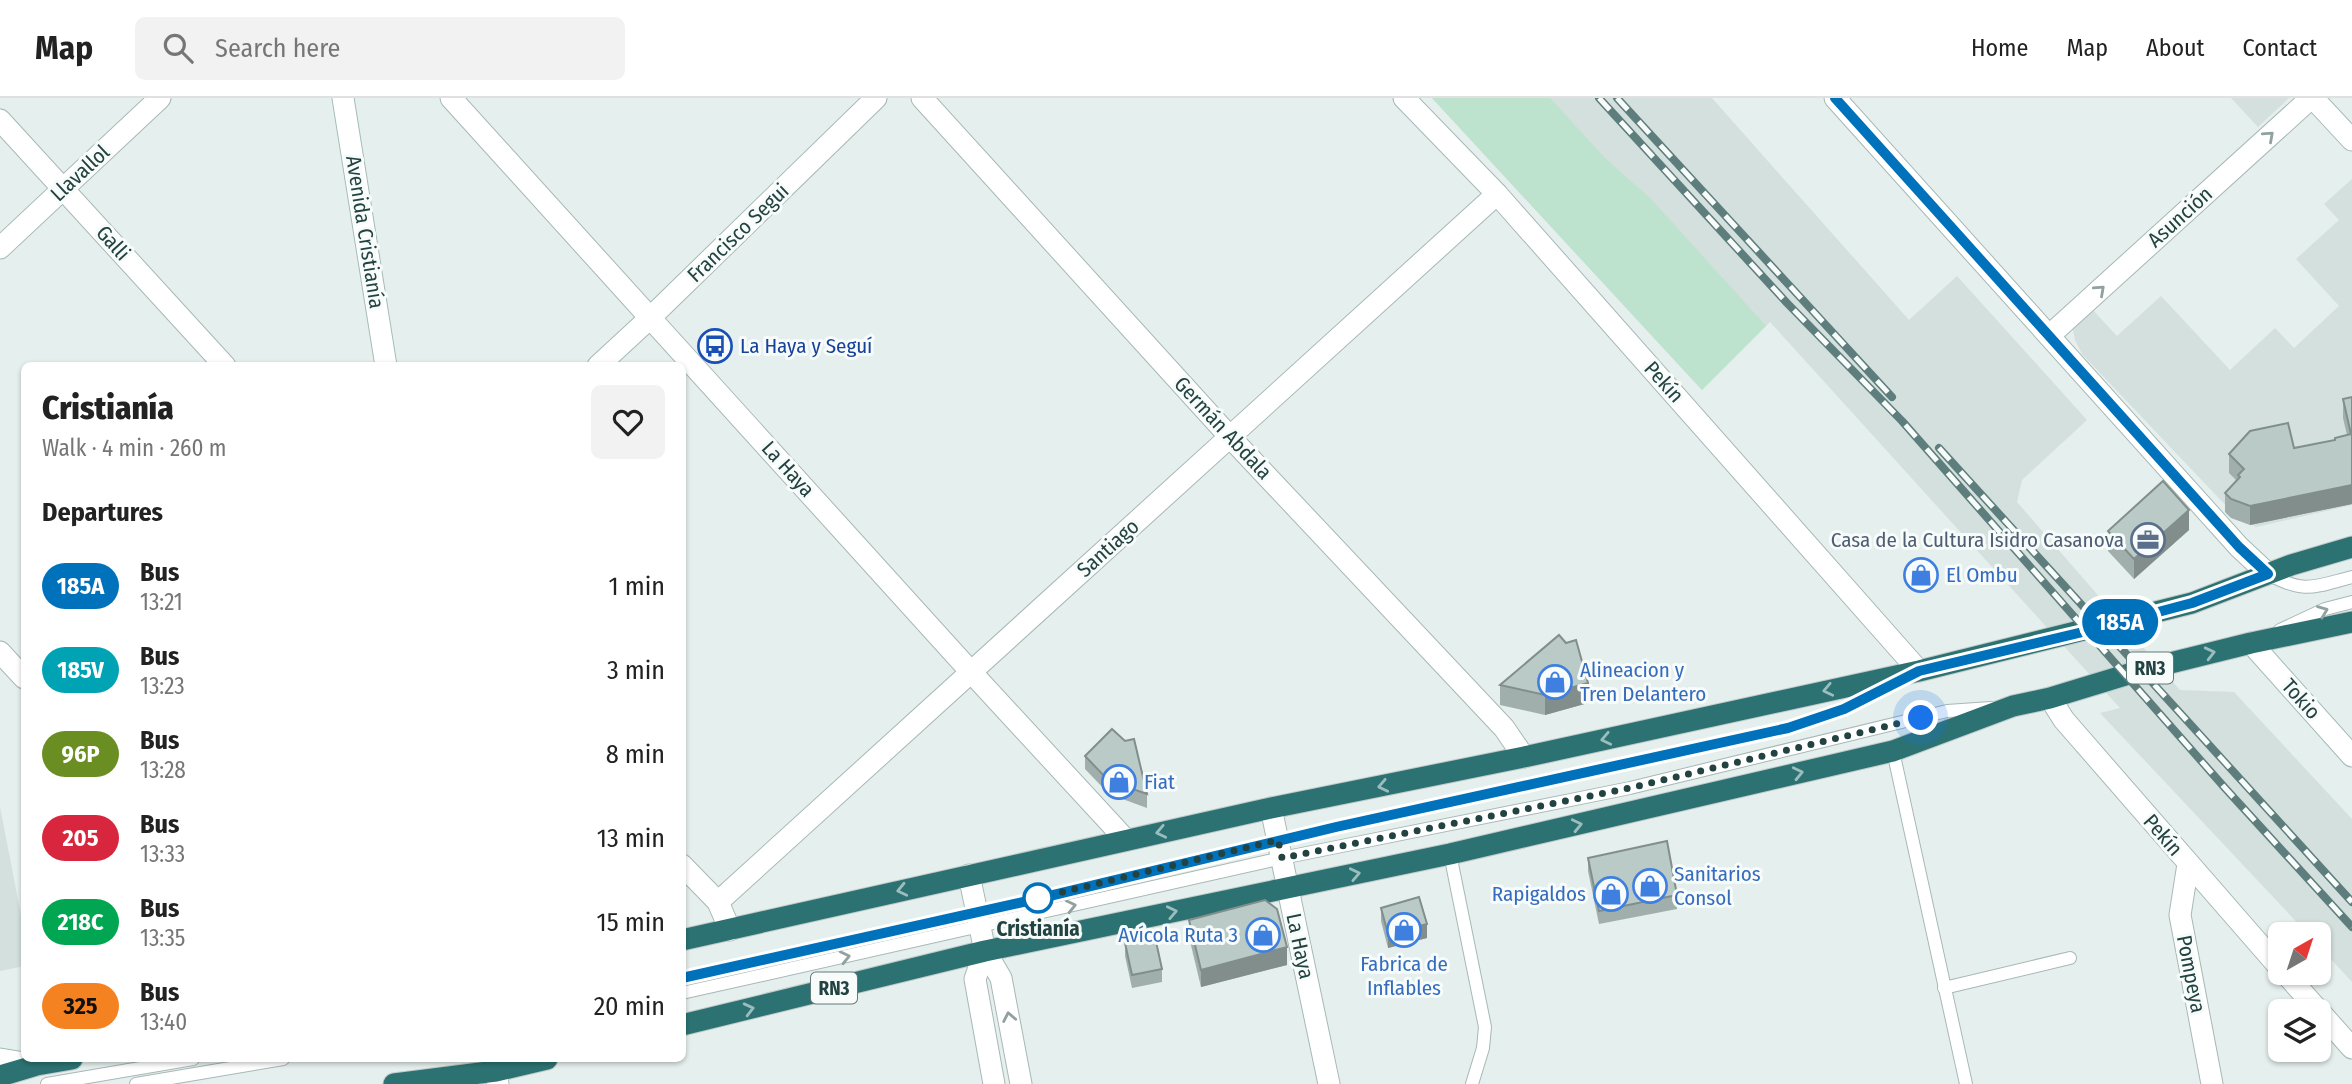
<!DOCTYPE html>
<meta charset="utf-8">
<style>
:root{--surface:#fff;--page:#f2f2f2;--text:#222;--muted:#767676;--line:#e0e0e0}
body{margin:0;font-family:"Fira Sans Condensed",sans-serif;background:var(--page);color:var(--text);height:100vh;display:flex;flex-direction:column;font-size:26px;white-space:nowrap}
*{box-sizing:border-box;margin:0}
p{font-size:23px;color:var(--muted)}
.icon{flex:none;width:38px;height:38px;fill:none;stroke:currentColor;stroke-width:2;stroke-linecap:round;stroke-linejoin:round}
.map{position:relative;flex:1;overflow:hidden}
.drawer{position:absolute;left:21px;top:264px;width:665px;height:700px;display:flex;flex-direction:column;background:var(--surface);border-radius:10px;box-shadow:0 2px 5px #0004}
.drawer>*{flex:none}
.badge{padding:0 14px;border-radius:23px;font-size:24px;line-height:46px}
.needle{width:46px;rotate:39deg}
.controls{position:absolute;left:2268px;top:824px;display:grid;gap:14px}
.controls a{display:grid;place-items:center;width:63px;height:63px;border-radius:10px;background:var(--surface);box-shadow:0 2px 5px #0004;font-size:35px}
.you{position:absolute;width:35px;height:35px;margin:-18px;border:5px solid #fff;border-radius:50%;background:#1a73e8;box-shadow:0 0 0 10px #1a73e833}
.map>.badge{position:absolute;translate:-50% -50%;box-shadow:0 0 0 4px #fff}
h2{padding:0 21px;font-size:26px;line-height:63px}
.round{display:grid;place-items:center;flex:none;width:74px;height:74px;border-radius:10px;background:var(--page)}
.overview{display:flex;align-items:center;justify-content:space-between;height:119px;padding:0 21px}
h1{font-size:33px;font-weight:800;line-height:52px}
ul{padding:0;list-style:none}
li{display:flex;align-items:center;gap:21px;height:84px;padding:0 21px}
li div{flex:1}
li b{display:block;font-size:26px}
li em{font-style:normal}
li .badge{min-width:77px;font-weight:700;text-align:center}
header{display:flex;align-items:center;gap:42px;box-sizing:border-box;height:98px;padding:0 35px;background:var(--surface);border-bottom:2px solid var(--line)}
header strong{font-size:33px}
nav{display:flex;gap:38px;margin-inline-start:auto;font-size:24px}
.search{width:490px;height:63px;background:var(--page);display:flex;align-items:center;gap:18px;box-sizing:border-box;padding:0 24px;border-radius:10px;color:var(--muted);font-size:26px}
.map>svg:first-child{display:block}
.built{fill:#d3e0dd}
.green{fill:#bde2ce}
.lines{fill:none;stroke-linecap:round;stroke-linejoin:round}
.lane-casing{stroke:#a7b8b6;stroke-width:14}
.street-casing{stroke:#a7b8b6;stroke-width:23}
.secondary-casing{stroke:#a3bcb9;stroke-width:23}
.highway-casing{stroke:#c1caca;stroke-width:23}
.lane{stroke:#fff;stroke-width:12}
.street{stroke:#fff;stroke-width:21}
.secondary{stroke:#fff;stroke-width:21}
.highway{stroke:#2c7272;stroke-width:21}
.rail-casing{stroke:#5d7e7c;stroke-width:8}
.rail{stroke:#f7fbfa;stroke-width:5;stroke-dasharray:16;stroke-linecap:butt}
.wall{fill:#a0afab}
.shaded-wall{fill:#828e8b}
.building{fill:#bacbc7;stroke:#828e8b;stroke-width:2}
.oneway{stroke:#90a1a0}
.oneway2{stroke:#9cbdbd}
.line-casing{stroke:#fff;stroke-width:16}
.line{stroke:#0072bc;stroke-width:10}
.walk{stroke:#224341;stroke-width:7;stroke-dasharray:0 12.6}
.stop-dot{fill:#fff;stroke:#0072bc;stroke-width:3.5}
.labels{text-anchor:middle;dominant-baseline:central;stroke-width:6;stroke-linejoin:round;paint-order:stroke}
.shield{fill:#f7fbfa;stroke:#627a78;stroke-width:2}
.shield-label{font-size:19px;font-weight:bold;fill:#224341}
.street-label{font-size:21px;fill:#224341;stroke:#f7fbfa}
.transit-label{font-size:21px;fill:#164399;stroke:#f7fbfa;text-anchor:start}
.service-label{font-size:21px;fill:#4e5e75;stroke:#f7fbfa;text-anchor:end}
.shop-label{font-size:21px;fill:#366cbe;stroke:#f7fbfa;text-anchor:start}
.stop-label{font-size:21px;font-weight:bold;fill:#224341;stroke:#f7fbfa}
</style>
<header>
<strong>Map</strong>
<div class="search"><svg class="icon" aria-label="search" viewBox="0 0 24 24"><circle cx="10" cy="10" r="6"/><path d="M15 15l6 6"/></svg>Search here</div>
<nav><a>Home</a><a>Map</a><a>About</a><a>Contact</a></nav>
</header>
<div class="map">
<svg width="2352" height="986" viewBox="0 0 2352 986">
<rect width="100%" height="100%" fill="#e5efed"/>
<g class="built">
<path d="M 1432,0 L 1712,0 L 1909,222 L 1957,178 L 2087,322 L 2022,382 L 2017,404 L 2180,592 L 2234,594 L 2352,721 L 2352,884 L 2319,848 L 2319,836 L 2308,836 L 2100,615 L 2120,610 L 1770,224 L 1702,292 Z"/>
<path d="M 2231,0 L 2289,0 L 2258,29 Z"/>
<path d="M 2352,81 L 2352,407 L 2256,429 L 2231,413 L 2082,256 L 2075,242 L 2073,231 L 2076,224 L 2091,210 L 2117,238 L 2161,198 L 2230,272 L 2275,230 L 2294,250 L 2339,208 L 2296,161 L 2339,122 L 2324,106 Z"/>
<path d="M 0,709 L 24,833 L 24,868 L 0,873 Z"/>
</g>
<path class="green" d="M 1432,0 L 1550,0 L 1605,60 L 1651,101 L 1766,228 L 1702,292 Z"/>
<g class="lines">
<g class="lane-casing">
<g id="lane">
<path d="M 2268,476 C 2305,496 2313,489 2352,479"/>
<path d="M 2280,532 L 2325,511 L 2352,504"/>
<path d="M 1893,653 L 1966,986"/>
<path d="M 1450,756 L 1485,929 L 1483,950 L 1472,986"/>
<path d="M 682,880 L 1041,800 L 1336,729 L 1788,630 L 1844,611 L 1894,585"/>
<path d="M 1944,890 L 2070,860"/>
<path d="M 682,895 L 1282,760 L 1630,690 L 1947,613 L 1991,610"/>
<path d="M 47,986 L 193,961"/>
<path d="M 136,986 L 283,961"/>
</g>
</g>
<g class="street-casing">
<g id="street">
<path d="M 451,0 L 971,574 L 1126,742"/>
<path d="M 922,0 L 1230,339 L 1504,630 L 1524,659"/>
<path d="M 1404,0 L 1497,96 L 1919,573"/>
<path d="M 1835,0 L 2239,449 L 2268,476"/>
<path d="M 2313,0 L 2352,42"/>
<path d="M 0,22 L 225,268"/>
<path d="M 0,150 L 160,0"/>
<path d="M 2050,237 L 2311,0"/>
<path d="M 598,268 L 651,219 L 876,0"/>
<path d="M 0,554 L 24,580"/>
<path d="M 2050,600 L 2064,622 L 2280,870"/>
<path d="M 1271,710 L 1329,986"/>
<path d="M 2188,766 L 2180,817 L 2212,986"/>
<path d="M 682,767 L 718,804 L 730,832"/>
<path d="M 969,777 L 985,853 L 1001,880 L 1021,986"/>
<path d="M 718,804 L 1497,96"/>
<path d="M 985,853 L 975,881 L 994,986"/>
<path d="M 2285,875 L 2352,950"/>
</g>
</g>
<g class="secondary-casing">
<g id="secondary">
<path d="M 343,0 L 386,268"/>
<path d="M 2251,545 L 2352,658"/>
<path d="M 0,961 L 37,967"/>
<path d="M 494,961 L 498,986"/>
</g>
</g>
<g class="highway-casing">
<g id="highway">
<path d="M 682,842 L 1271,710 L 1524,659 L 1919,573 L 2192,505 L 2291,467 L 2352,449"/>
<path d="M 682,927 L 985,853 L 1450,756 L 1893,653 L 2013,608 L 2050,600 L 2142,572 L 2251,545 L 2352,524"/>
<path d="M 0,978 L 37,967 L 72,961"/>
<path d="M 394,986 L 496,973 L 547,961"/>
</g>
</g>
<use href="#lane" class="lane"/>
<use href="#street" class="street"/>
<use href="#secondary" class="secondary"/>
<use href="#highway" class="highway"/>
<g class="rail-casing">
<g id="rail">
<path d="M 1599,0 L 1787,205 L 1902,323 L 2225,690 L 2352,829"/>
<path d="M 1617,0 L 1892,299"/>
<path d="M 1939,350 L 2352,804"/>
</g>
</g>
<use href="#rail" class="rail"/>
</g>
<g class="wall">
<path d="M 2352,299 L 2352,406 L 2250,427 L 2231,420 L 2225,414 L 2225,395 L 2237,383 L 2229,375 L 2229,356 L 2294,350 L 2335,342 L 2347,337 L 2343,320 L 2343,301 Z"/>
<path d="M 2189,432 L 2134,481 L 2108,453 L 2108,433 Z"/>
<path d="M 1500,587 L 1588,605 L 1545,617 L 1500,607 Z"/>
<path d="M 1085,658 L 1147,696 L 1147,710 L 1109,696 L 1085,671 Z"/>
<path d="M 1588,760 L 1677,797 L 1677,811 L 1599,826 L 1588,773 Z"/>
<path d="M 1381,810 L 1427,840 L 1388,850 L 1381,823 Z"/>
<path d="M 1189,822 L 1287,867 L 1201,889 L 1189,839 Z"/>
<path d="M 1125,845 L 1162,871 L 1162,884 L 1132,890 L 1125,858 Z"/>
</g>
<g class="shaded-wall">
<path d="M 2352,387 L 2352,406 L 2250,427 L 2250,408 Z"/>
<path d="M 2189,412 L 2189,432 L 2134,481 L 2134,461 Z"/>
<path d="M 1588,585 L 1588,605 L 1545,617 L 1545,597 Z"/>
<path d="M 1427,826 L 1427,840 L 1388,850 L 1388,836 Z"/>
<path d="M 1287,849 L 1287,867 L 1201,889 L 1201,872 Z"/>
</g>
<g class="building">
<path d="M 2352,299 L 2352,387 L 2250,408 L 2231,401 L 2225,395 L 2240,379 L 2238,377 L 2244,371 L 2229,356 L 2250,333 L 2288,325 L 2294,350 L 2335,342 L 2335,340 L 2351,336 L 2343,301 Z"/>
<path d="M 2163,383 L 2189,412 L 2134,461 L 2108,433 Z"/>
<path d="M 1559,537 L 1566,545 L 1576,542 L 1588,585 L 1545,597 L 1500,587 Z"/>
<path d="M 1112,631 L 1125,643 L 1134,641 L 1147,696 L 1109,683 L 1085,658 Z"/>
<path d="M 1667,743 L 1677,797 L 1599,813 L 1588,760 Z"/>
<path d="M 1419,799 L 1427,826 L 1388,836 L 1381,810 Z"/>
<path d="M 1265,802 L 1277,811 L 1287,849 L 1201,872 L 1189,822 Z"/>
<path d="M 1155,839 L 1162,871 L 1132,877 L 1125,845 Z"/>
</g>
<defs><path id="oneway-chevron" d="M-2-3.5L2.5 0L-2 3.5" fill="none" stroke-width="1.6" stroke-linecap="round" stroke-linejoin="round" transform="scale(1.75)"/></defs>
<g class="oneway">
<use href="#oneway-chevron" transform="translate(2269 38) rotate(-42)"/>
<use href="#oneway-chevron" transform="translate(2100 192) rotate(-42)"/>
<use href="#oneway-chevron" transform="translate(2323 513) rotate(-21)"/>
<use href="#oneway-chevron" transform="translate(1071 808) rotate(-13)"/>
<use href="#oneway-chevron" transform="translate(845 859) rotate(-13)"/>
<use href="#oneway-chevron" transform="translate(1009 919) rotate(-101)"/>
</g>
<g class="oneway2">
<use href="#oneway-chevron" transform="translate(2210 555) rotate(-14)"/>
<use href="#oneway-chevron" transform="translate(1828 592) rotate(168)"/>
<use href="#oneway-chevron" transform="translate(1606 641) rotate(168)"/>
<use href="#oneway-chevron" transform="translate(1798 675) rotate(-13)"/>
<use href="#oneway-chevron" transform="translate(1383 688) rotate(168)"/>
<use href="#oneway-chevron" transform="translate(1577 727) rotate(-13)"/>
<use href="#oneway-chevron" transform="translate(1161 734) rotate(168)"/>
<use href="#oneway-chevron" transform="translate(1355 776) rotate(-12)"/>
<use href="#oneway-chevron" transform="translate(902 792) rotate(167)"/>
<use href="#oneway-chevron" transform="translate(1172 814) rotate(-12)"/>
<use href="#oneway-chevron" transform="translate(749 911) rotate(-14)"/>
</g>
<g class="lines">
<g class="line-casing">
<path id="line" d="M 682,880 L 1041,800 L 1336,729 L 1788,630 L 1844,611 L 1919,573 L 2087,533 L 2192,505 L 2268,476 L 2239,449 L 1835,0"/>
</g>
<use href="#line" class="line"/>
<path class="walk" d="M 1038,800 L 1278,742 L 1282,760 L 1630,690 L 1921,620"/>
</g>
<defs>
<g id="bus-ring" transform="scale(1.75)"><circle r="9.5" fill="#f7fbfa" stroke="#1a4fb4" stroke-width="1.5"/><path d="M-5-6H5V4H4V6H2V4H-2V6H-4V4H-5ZM-3.5-4V0h7V-4ZM-3.5 1.2v1.5H-2V1.2ZM2 1.2v1.5H3.5V1.2Z" fill="#1a4fb4"/></g>
<g id="office-ring" transform="scale(1.75)"><circle r="9.5" fill="#f7fbfa" stroke="#5c6f8a" stroke-width="1.5"/><path d="M-6-3h4V-5.5h4V-3h4V5H-6ZM-1-4.5V-3h2v-1.5ZM-6 0V1H6V0Z" fill="#5c6f8a"/></g>
<g id="shop-ring" transform="scale(1.75)"><circle r="9.5" fill="#f7fbfa" stroke="#3f7fe0" stroke-width="1.5"/><path d="M-5-2.5h2.3a2.7 3.5 0 0 1 5.4 0H5L5.5 6h-11ZM-1.5-2.5h3a1.5 2.3 0 0 0-3 0Z" fill="#3f7fe0"/></g>
</defs>
<g fill-rule="evenodd">
<use href="#bus-ring" x="715" y="248"/>
<use href="#office-ring" x="2148" y="442"/>
<use href="#shop-ring" x="1921" y="477"/>
<use href="#shop-ring" x="1555" y="584"/>
<use href="#shop-ring" x="1119" y="684"/>
<use href="#shop-ring" x="1650" y="788"/>
<use href="#shop-ring" x="1611" y="796"/>
<use href="#shop-ring" x="1404" y="832"/>
<use href="#shop-ring" x="1263" y="837"/>
</g>
<circle class="stop-dot" cx="1038" cy="800" r="14"/>
<g class="labels">
<g class="shield">
<rect x="2127" y="554.5" width="46" height="31" rx="5"/>
<rect x="811" y="874.5" width="46" height="31" rx="5"/>
</g>
<g class="shield-label">
<text x="2150" y="570">RN3</text>
<text x="834" y="890">RN3</text>
</g>
<g class="street-label">
<text transform="translate(80 75) rotate(-43)">Llavallol</text>
<text transform="translate(2180 119) rotate(-42)">Asunción</text>
<text transform="translate(365 134) rotate(81)">Avenida Cristianía</text>
<text transform="translate(738 135) rotate(-44)">Francisco Segui</text>
<text transform="translate(113 145) rotate(48)">Galli</text>
<text transform="translate(1664 284) rotate(48)">Pekín</text>
<text transform="translate(1223 330) rotate(47)">Germán Abdala</text>
<text transform="translate(788 371) rotate(48)">La Haya</text>
<text transform="translate(1108 450) rotate(-42)">Santiago</text>
<text transform="translate(2301 601) rotate(48)">Tokio</text>
<text transform="translate(2163 737) rotate(49)">Pekín</text>
<text transform="translate(1300 848) rotate(78)">La Haya</text>
<text transform="translate(2191 876) rotate(79)">Pompeya</text>
</g>
<g class="transit-label">
<text x="740" y="248">La Haya y Seguí</text>
</g>
<g class="service-label">
<text x="2124" y="442">Casa de la Cultura Isidro Casanova</text>
</g>
<g class="shop-label">
<text x="1946" y="477">El Ombu</text>
<text x="1580" y="572">Alineacion y<tspan x="1580" dy="24">Tren Delantero</tspan></text>
<text x="1144" y="684">Fiat</text>
<text x="1674" y="776">Sanitarios<tspan x="1674" dy="24">Consol</tspan></text>
<text x="1586" y="796" text-anchor="end">Rapigaldos</text>
<text x="1238" y="837" text-anchor="end">Avícola Ruta 3</text>
<text x="1404" y="866" text-anchor="middle">Fabrica de<tspan x="1404" dy="24">Inflables</tspan></text>
</g>
<g class="stop-label">
<text x="1038" y="831">Cristianía</text>
</g>
</g>
</svg>
<div class="controls">
<a><svg class="needle" viewBox="-14 -14 28 28"><path d="M0-13l5 13h-10z" fill="#e53935"/><path d="M0 13l5-13h-10z" fill="#767676"/></svg></a>
<a><svg class="icon" aria-label="layers" viewBox="0 0 24 24"><path d="M12 4l9 5-9 5-9-5zM3 14l9 5 9-5"/></svg></a>
</div>
<div class="you" style="left:1921px;top:620px"></div>
<b class="badge" style="left:2120px;top:524px;background:#0072bc;color:#fff">185A</b>
<section class="drawer">
<div class="overview"><div><h1>Cristianía</h1><p>Walk · 4 min · 260 m</p></div><a class="round"><svg class="icon" aria-label="heart" viewBox="0 0 24 24"><path d="M12 20l-8-8c-3-5 5-10 8-4 3-6 11-1 8 4z"/></svg></a></div>
<h2>Departures</h2>
<ul>
<li><span class="badge" style="background:#0072bc;color:#fff">185A</span><div><b>Bus</b><p>13:21</p></div><em>1 min</em></li>
<li><span class="badge" style="background:#00a3b4;color:#fff">185V</span><div><b>Bus</b><p>13:23</p></div><em>3 min</em></li>
<li><span class="badge" style="background:#6b8e23;color:#fff">96P</span><div><b>Bus</b><p>13:28</p></div><em>8 min</em></li>
<li><span class="badge" style="background:#d7263d;color:#fff">205</span><div><b>Bus</b><p>13:33</p></div><em>13 min</em></li>
<li><span class="badge" style="background:#00a651;color:#fff">218C</span><div><b>Bus</b><p>13:35</p></div><em>15 min</em></li>
<li><span class="badge" style="background:#f58220;color:#111">325</span><div><b>Bus</b><p>13:40</p></div><em>20 min</em></li>
</ul>
</section>
</div>
